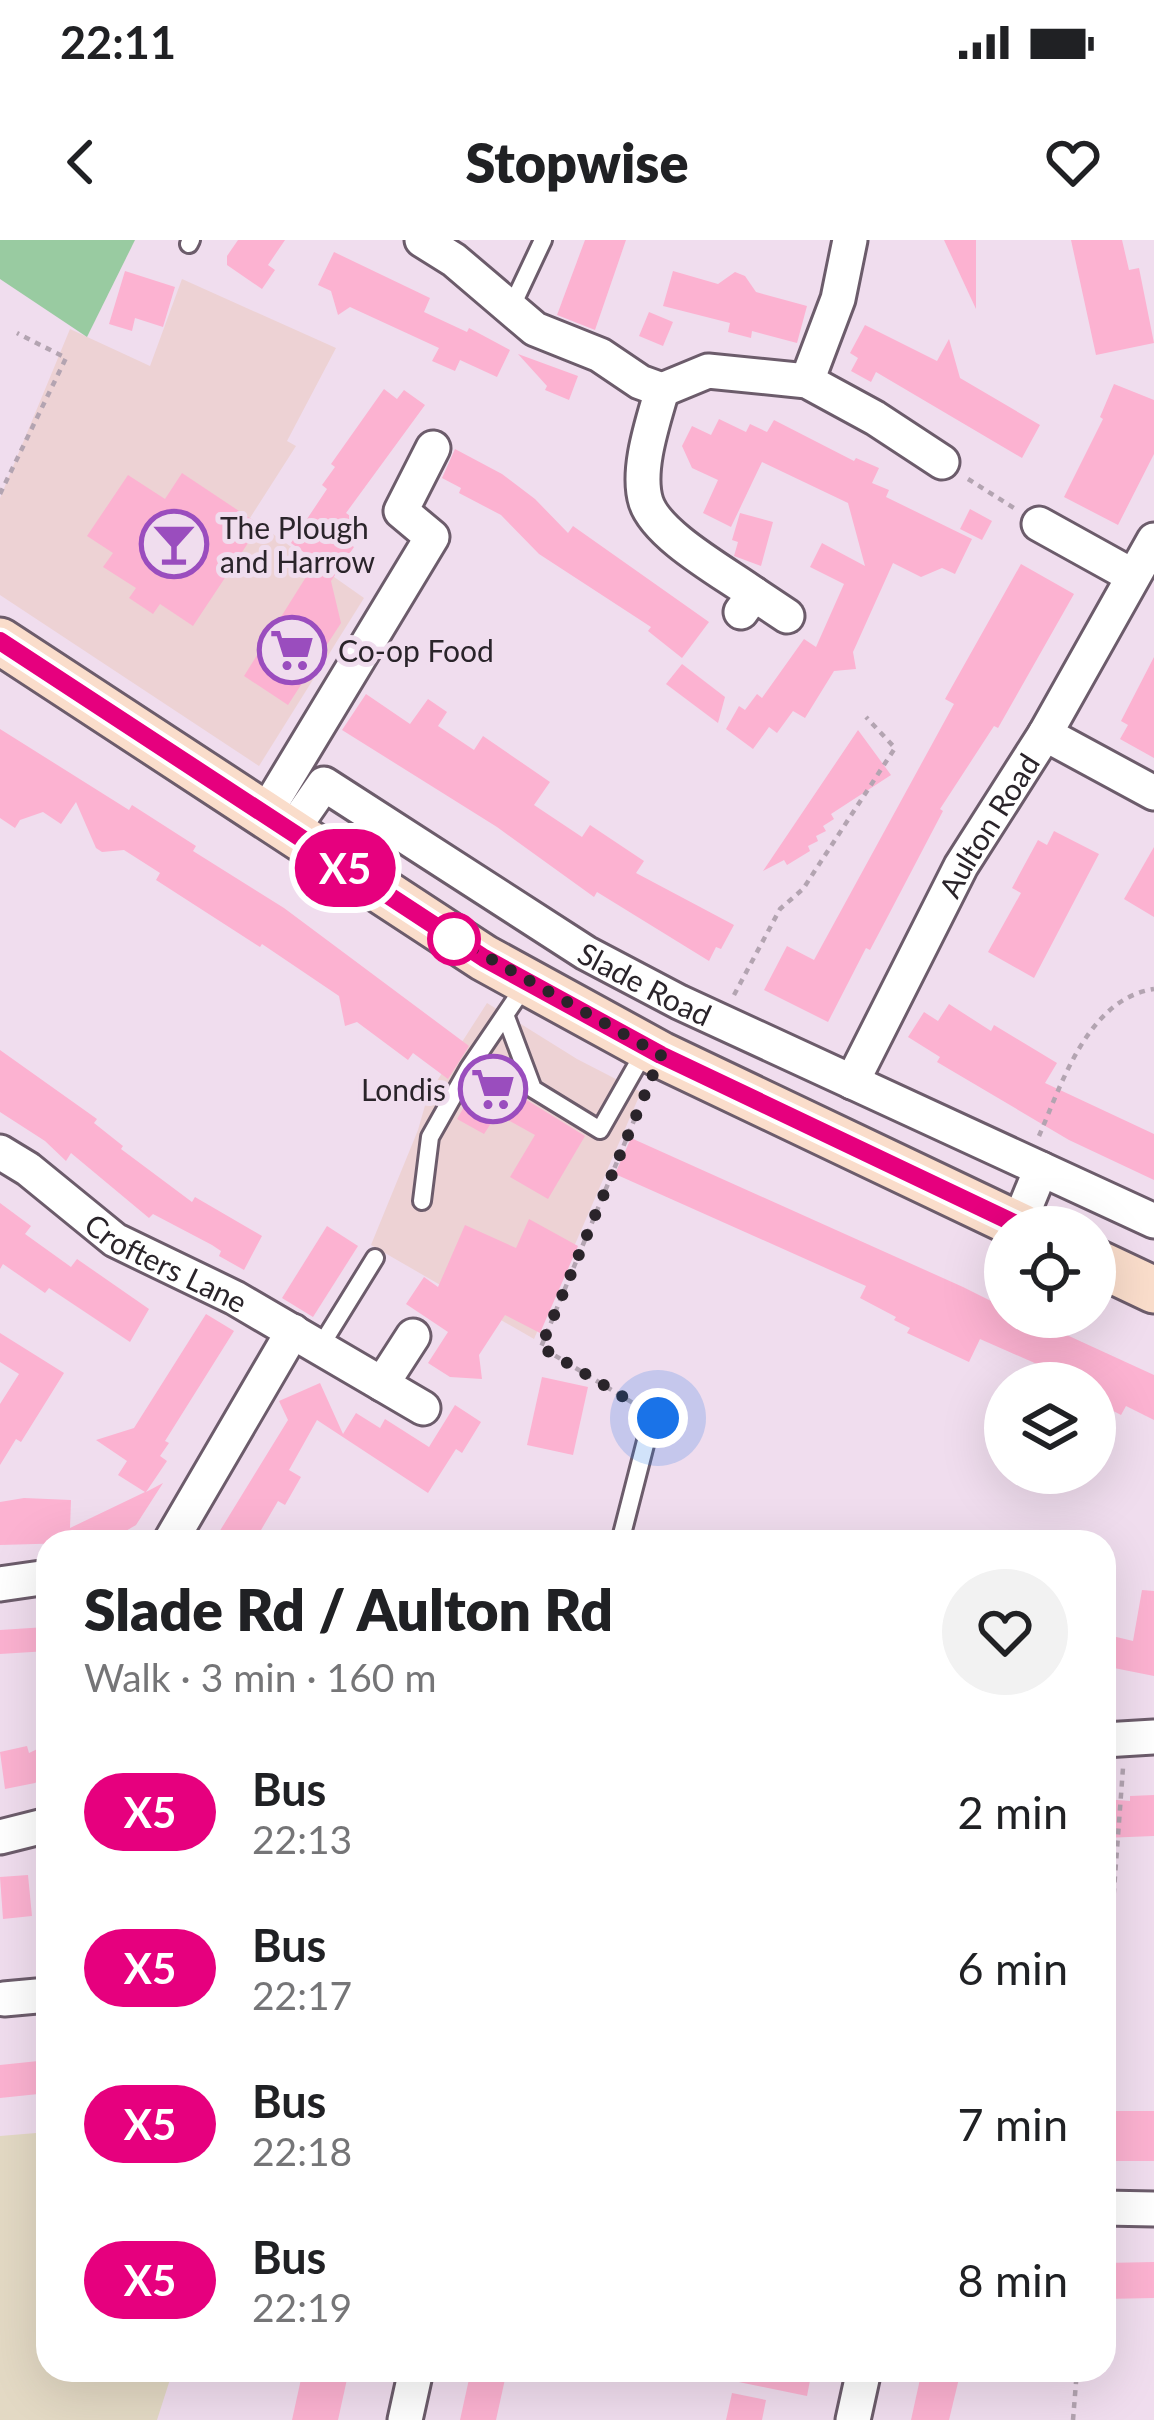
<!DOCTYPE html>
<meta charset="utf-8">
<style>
:root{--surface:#fff;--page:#f2f2f2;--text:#202124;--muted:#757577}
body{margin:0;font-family:Lato,sans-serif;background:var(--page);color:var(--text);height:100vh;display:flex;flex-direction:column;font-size:45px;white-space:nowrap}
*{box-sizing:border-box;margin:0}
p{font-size:39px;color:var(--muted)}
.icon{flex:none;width:66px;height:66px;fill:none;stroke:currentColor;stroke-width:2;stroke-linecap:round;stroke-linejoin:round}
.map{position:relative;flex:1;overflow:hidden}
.panel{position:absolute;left:36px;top:1290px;width:1080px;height:852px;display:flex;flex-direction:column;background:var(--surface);border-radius:36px;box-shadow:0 12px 48px #0002}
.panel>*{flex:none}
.badge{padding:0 24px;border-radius:39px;font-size:42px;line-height:78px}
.fabs{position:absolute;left:984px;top:966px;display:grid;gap:24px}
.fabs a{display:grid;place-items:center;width:132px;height:132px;border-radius:50%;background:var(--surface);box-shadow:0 12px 48px #0002;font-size:60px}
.you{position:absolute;width:60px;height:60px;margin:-30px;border:9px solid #fff;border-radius:50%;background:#1a73e8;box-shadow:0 0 0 18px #1a73e833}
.map>.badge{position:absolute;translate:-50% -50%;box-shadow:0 0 0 6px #fff}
.round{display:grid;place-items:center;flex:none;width:126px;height:126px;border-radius:63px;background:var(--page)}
.summary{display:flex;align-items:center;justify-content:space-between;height:204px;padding:0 48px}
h1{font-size:57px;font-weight:800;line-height:90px}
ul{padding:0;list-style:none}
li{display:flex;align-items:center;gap:36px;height:156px;padding:0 48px}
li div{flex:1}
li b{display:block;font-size:45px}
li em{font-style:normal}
li .badge{min-width:132px;font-weight:700;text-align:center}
.status{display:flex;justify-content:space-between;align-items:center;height:84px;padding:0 60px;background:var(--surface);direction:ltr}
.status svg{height:33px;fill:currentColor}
header{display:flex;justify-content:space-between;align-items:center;height:156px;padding:0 48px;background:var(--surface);font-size:54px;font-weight:800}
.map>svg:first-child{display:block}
.commercial{fill:#edd2d4}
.education{fill:#e3d9c4}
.green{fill:#99cba1}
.building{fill:#fcb2d1}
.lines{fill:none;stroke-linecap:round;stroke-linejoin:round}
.lane-casing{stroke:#6c5c6b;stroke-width:22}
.street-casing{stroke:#6c5c6b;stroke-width:39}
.secondary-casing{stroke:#6c5c6b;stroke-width:51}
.path{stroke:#b3a4b1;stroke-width:4.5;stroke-dasharray:6 6;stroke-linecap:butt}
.lane{stroke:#fff;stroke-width:16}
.street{stroke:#fff;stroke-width:33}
.secondary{stroke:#faddcb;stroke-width:45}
.line-casing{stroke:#fff;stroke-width:27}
.line{stroke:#e6007e;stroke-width:18}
.walk{stroke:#2a242a;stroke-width:12;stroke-dasharray:0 21.6}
.stop-dot{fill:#fff;stroke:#e6007e;stroke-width:6}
.labels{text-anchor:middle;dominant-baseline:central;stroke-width:10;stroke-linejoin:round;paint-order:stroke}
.poi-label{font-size:30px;fill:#2a242a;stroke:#f0ddee;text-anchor:start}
.street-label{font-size:30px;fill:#2a242a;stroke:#f0ddee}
</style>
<div class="status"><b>22:11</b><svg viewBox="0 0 49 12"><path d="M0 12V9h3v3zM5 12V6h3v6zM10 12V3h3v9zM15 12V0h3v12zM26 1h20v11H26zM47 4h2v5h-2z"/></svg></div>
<header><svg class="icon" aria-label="back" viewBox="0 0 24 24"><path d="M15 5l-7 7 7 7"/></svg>Stopwise<svg class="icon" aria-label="heart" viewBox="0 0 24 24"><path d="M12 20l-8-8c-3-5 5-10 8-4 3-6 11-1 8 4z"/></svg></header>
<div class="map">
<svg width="1154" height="2180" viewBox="0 0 1154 2180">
<rect width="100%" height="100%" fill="#f0ddee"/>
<g class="commercial">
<path d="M 182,39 L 336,108 L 287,201 L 296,206 L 250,278 L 364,358 L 259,526 L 0,355 L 0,258 L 70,89 L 150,126 Z"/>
<path d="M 487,763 L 577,819 L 641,852 L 534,1099 L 371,1005 L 418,890 L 428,855 Z"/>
</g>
<path class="education" d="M 48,1892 L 48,2130 L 173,2130 L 157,2180 L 0,2180 L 0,1896 Z"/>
<path class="green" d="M 0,0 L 135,0 L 87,97 L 0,39 Z"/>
<g class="building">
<path d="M 238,0 L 285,0 L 268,25 L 275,30 L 262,49 L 227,25 L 227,16 Z"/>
<path d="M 585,0 L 626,0 L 595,90 L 557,75 Z"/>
<path d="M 944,0 L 976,0 L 976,69 Z"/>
<path d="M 1071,0 L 1122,0 L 1129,30 L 1139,28 L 1154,103 L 1096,115 Z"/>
<path d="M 334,12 L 430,58 L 424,72 L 467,92 L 469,88 L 510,110 L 497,137 L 460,120 L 455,131 L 432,121 L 439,108 L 350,67 L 338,75 L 331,51 L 318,45 Z"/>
<path d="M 125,31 L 175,47 L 163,87 L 135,78 L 132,91 L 109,84 Z"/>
<path d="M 673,31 L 718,44 L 735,32 L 745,36 L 756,52 L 807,66 L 797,103 L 752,91 L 751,98 L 728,92 L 730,83 L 663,66 Z"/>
<path d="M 649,72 L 673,82 L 663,106 L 639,96 Z"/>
<path d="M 865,85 L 937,121 L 949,99 L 960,138 L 1040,185 L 1022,218 L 876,132 L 871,142 L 851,131 L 858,118 L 850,113 Z"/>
<path d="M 518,114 L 578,136 L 569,160 L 545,150 L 547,146 Z"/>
<path d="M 1114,144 L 1154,160 L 1154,214 L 1118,285 L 1064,257 L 1103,179 L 1100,177 Z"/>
<path d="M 384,149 L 397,159 L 404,150 L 425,165 L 346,273 L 360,283 L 347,302 L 354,307 L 331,341 L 341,383 L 288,465 L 244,436 L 316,321 L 291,303 L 327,249 L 322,245 L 335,227 L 331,224 Z"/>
<path d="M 719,179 L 746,192 L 750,184 L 767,192 L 774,180 L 854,221 L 856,218 L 879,228 L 872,243 L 889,250 L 886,257 L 972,299 L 955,334 L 942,328 L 921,337 L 893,323 L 853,412 L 856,429 L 834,431 L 805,478 L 793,471 L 777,493 L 769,487 L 753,509 L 726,489 L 739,466 L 745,470 L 757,454 L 762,458 L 804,399 L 816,407 L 844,344 L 810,327 L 822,303 L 865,326 L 848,263 L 762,222 L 731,287 L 703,273 L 718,240 L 692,228 L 682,206 L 692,186 L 711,195 Z"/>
<path d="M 455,209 L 502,234 L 535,259 L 568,293 L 573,286 L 709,382 L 682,418 L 648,391 L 651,387 L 539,314 L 501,275 L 459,253 L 461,248 L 442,238 Z"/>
<path d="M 182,233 L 260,285 L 193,386 L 160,364 L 153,374 L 129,358 L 136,348 L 103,327 L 113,313 L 87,296 L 128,235 L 165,259 Z"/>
<path d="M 970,269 L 992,281 L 982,300 L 960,289 Z"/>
<path d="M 740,273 L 773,282 L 761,326 L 734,316 L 738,302 L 732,300 Z"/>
<path d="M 1021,324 L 1074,354 L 998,488 L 994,486 L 940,569 L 943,571 L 888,676 L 870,710 L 866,708 L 828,782 L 764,750 L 787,706 L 814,720 L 954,464 L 945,459 Z"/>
<path d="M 1154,417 L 1154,518 L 1120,499 L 1128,485 L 1121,481 Z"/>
<path d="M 682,424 L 725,457 L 718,483 L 666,444 Z"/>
<path d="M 366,454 L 410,484 L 428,459 L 447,472 L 438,486 L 474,510 L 483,496 L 550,542 L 534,565 L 582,597 L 590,585 L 644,621 L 636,633 L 734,685 L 721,709 L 716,707 L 709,721 L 597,652 L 594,657 L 497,587 L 342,490 Z"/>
<path d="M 0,489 L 129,570 L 132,565 L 196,606 L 193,611 L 284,668 L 469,806 L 448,839 L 413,813 L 408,820 L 357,782 L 345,786 L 339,756 L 262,704 L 260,707 L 156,640 L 160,633 L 124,610 L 102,612 L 96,608 L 76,562 L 61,584 L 43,572 L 20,580 L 15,588 L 0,578 Z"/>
<path d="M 858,490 L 891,535 L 831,574 L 834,579 L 823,586 L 826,591 L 816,596 L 818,601 L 808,606 L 810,611 L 787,625 L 784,620 L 763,631 Z"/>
<path d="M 1054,591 L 1099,614 L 1034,738 L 988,712 L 1021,653 L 1012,648 L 1038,600 L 1047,605 Z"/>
<path d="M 1154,607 L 1154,677 L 1124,659 Z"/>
<path d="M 949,764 L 991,791 L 994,785 L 1057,823 L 1045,843 L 1154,894 L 1154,940 L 1069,900 L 937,822 L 940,817 L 908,797 L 924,772 L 938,781 Z"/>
<path d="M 0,810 L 97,879 L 94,883 L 123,906 L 121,909 L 192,962 L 195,957 L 262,996 L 244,1030 L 219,1016 L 221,1011 L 212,1005 L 153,974 L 149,978 L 71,913 L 66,921 L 45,901 L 0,872 Z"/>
<path d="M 494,816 L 511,826 L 525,859 L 585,896 L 548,959 L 510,937 L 535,895 L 497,874 L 484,894 L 457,879 Z"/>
<path d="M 631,898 L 963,1047 L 1005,1068 L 1005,1077 L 1034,1080 L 1154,1135 L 1154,1180 L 1126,1166 L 1121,1175 L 1100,1164 L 1104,1155 L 1095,1150 L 1095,1143 L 1080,1143 L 980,1099 L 969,1122 L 907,1093 L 910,1088 L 894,1080 L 896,1077 L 860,1058 L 866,1046 L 615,934 Z"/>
<path d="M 0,963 L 31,986 L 25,994 L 71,1027 L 77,1019 L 149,1069 L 130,1102 L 49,1048 L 45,1053 L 3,1024 L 0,1029 Z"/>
<path d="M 529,979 L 578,1006 L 540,1093 L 505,1075 L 479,1115 L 482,1139 L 450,1137 L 428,1123 L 448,1092 L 406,1064 L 424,1037 L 438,1047 L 465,985 L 516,1008 Z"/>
<path d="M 327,986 L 358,1006 L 313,1077 L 282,1058 Z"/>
<path d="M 206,1074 L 234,1091 L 165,1201 L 169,1203 L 160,1216 L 167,1221 L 146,1252 L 163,1243 L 136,1285 L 107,1302 L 0,1305 L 0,1262 L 24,1258 L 71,1260 L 70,1288 L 145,1252 L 118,1235 L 127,1221 L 96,1200 L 134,1188 Z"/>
<path d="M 0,1093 L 64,1133 L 21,1202 L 16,1199 L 0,1225 L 0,1164 L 19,1134 L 0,1122 Z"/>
<path d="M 542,1137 L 588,1147 L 573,1215 L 527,1205 Z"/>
<path d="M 320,1143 L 343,1194 L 356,1173 L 380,1188 L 385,1179 L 429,1207 L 455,1165 L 481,1182 L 462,1213 L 456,1209 L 428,1253 L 317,1180 L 289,1230 L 301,1237 L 285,1265 L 278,1261 L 254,1302 L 213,1302 L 288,1180 L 279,1161 Z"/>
<path d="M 1142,1350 L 1154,1351 L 1154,1436 L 1104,1426 L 1104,1394 L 1133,1401 Z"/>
<path d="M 46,1387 L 48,1411 L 0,1414 L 0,1390 Z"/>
<path d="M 48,1504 L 48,1533 L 35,1543 L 5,1549 L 0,1512 L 27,1506 L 29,1513 Z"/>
<path d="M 1154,1555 L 1154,1596 L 1104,1598 L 1104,1559 L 1130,1561 L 1130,1556 Z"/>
<path d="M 28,1635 L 32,1676 L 3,1679 L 0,1637 Z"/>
<path d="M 48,1820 L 48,1853 L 0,1858 L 0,1825 Z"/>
<path d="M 1107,1871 L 1154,1871 L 1154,1921 L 1108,1921 Z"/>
<path d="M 1154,2022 L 1154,2058 L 1104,2059 L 1104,2023 Z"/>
<path d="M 303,2130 L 349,2130 L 338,2180 L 292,2180 Z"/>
<path d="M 471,2130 L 507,2130 L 496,2180 L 460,2180 Z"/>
<path d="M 735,2130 L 812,2130 L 807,2156 L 734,2141 Z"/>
<path d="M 922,2130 L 961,2130 L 949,2180 L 911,2180 Z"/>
<path d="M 732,2153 L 766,2160 L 762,2180 L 726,2180 Z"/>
</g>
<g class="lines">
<g class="lane-casing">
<g id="lane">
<path d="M 189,4 L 191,0"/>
<path d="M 511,68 L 543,0"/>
<path d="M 506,777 L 533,849 L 600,890 L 646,809"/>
<path d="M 422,961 L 430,897 L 469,828 L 526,744"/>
<path d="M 320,1107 L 375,1018"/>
<path d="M 620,1302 L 647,1197 L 659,1178"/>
</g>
</g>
<g class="street-casing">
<g id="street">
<path d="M 422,0 L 454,20 L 535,89 L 600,115 L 640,142 L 662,150 L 708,131 L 807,141 L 875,178 L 942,222"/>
<path d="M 807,141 L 838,59 L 850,0"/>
<path d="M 662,150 C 653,182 636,230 646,262 C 657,296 725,333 754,354 L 741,372"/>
<path d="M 1039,284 L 1131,335"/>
<path d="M 754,354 L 787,376"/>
<path d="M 1045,494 L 1154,553"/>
<path d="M 263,577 L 432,297 L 401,271 L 433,208"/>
<path id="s1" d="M 290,593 L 324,544 L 586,713 L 679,762 L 1154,981"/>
<path id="s2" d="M 852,842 L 961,626 L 1045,494 L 1154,300"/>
<path id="s3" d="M 0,912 L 28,929 L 115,1000 L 235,1058 L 423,1168"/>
<path d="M 1018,985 L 1041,929"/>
<path d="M 382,1144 L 413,1096"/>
<path d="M 170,1302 L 293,1091"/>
<path d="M 0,1344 L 48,1337"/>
<path d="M 1104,1500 L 1154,1497"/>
<path d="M 0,1597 L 48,1585"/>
<path d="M 4,1759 L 48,1755"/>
<path d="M 1104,1968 L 1154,1969"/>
<path d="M 405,2180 L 416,2130"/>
<path d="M 853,2180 L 864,2130"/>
</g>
</g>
<g class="secondary-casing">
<g id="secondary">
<path d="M 0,401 L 484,718 L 661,815 L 1022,987"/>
<path d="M 1095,1022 L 1154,1050"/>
</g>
</g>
<g class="path">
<path d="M 968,239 L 1014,268"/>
<path d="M 0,254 L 66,118 L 17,93"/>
<path d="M 734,755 L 780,669 L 803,649 L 895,508 L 866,477"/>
<path d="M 635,878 L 541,1107 L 638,1166"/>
<path d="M 1039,896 C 1062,843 1088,759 1154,749"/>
<path d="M 1104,1786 L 1123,1528"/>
<path d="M 1073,2180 L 1077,2130"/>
</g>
<use href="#lane" class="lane"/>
<use href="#street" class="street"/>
<use href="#secondary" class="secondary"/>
</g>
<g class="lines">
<g class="line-casing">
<path id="line" d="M 0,401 L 484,718 L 661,815 L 1022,987"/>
</g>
<use href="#line" class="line"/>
<path class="walk" d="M 454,699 L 445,693 L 661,815 L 541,1107 L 658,1178"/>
</g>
<defs>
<g id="bar-ring" transform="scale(3.45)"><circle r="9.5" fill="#f0ddee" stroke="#9a4dbe" stroke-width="1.5"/><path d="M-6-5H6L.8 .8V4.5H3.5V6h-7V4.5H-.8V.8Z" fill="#9a4dbe"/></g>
<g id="supermarket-ring" transform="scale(3.45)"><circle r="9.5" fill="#f0ddee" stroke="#9a4dbe" stroke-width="1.5"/><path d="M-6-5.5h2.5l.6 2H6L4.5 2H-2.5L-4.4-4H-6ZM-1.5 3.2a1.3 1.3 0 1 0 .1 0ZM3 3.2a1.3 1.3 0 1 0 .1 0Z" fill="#9a4dbe"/></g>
</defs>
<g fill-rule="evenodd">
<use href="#bar-ring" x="174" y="304"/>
<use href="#supermarket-ring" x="292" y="410"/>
<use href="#supermarket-ring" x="493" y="849"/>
</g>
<circle class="stop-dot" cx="454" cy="699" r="24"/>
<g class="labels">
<g class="poi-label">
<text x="220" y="287">The Plough<tspan x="220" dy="34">and Harrow</tspan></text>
<text x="338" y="410">Co-op Food</text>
<text x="446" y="849" text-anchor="end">Londis</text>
</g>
<g class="street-label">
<text stroke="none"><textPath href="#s2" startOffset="291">Aulton Road</textPath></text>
<text stroke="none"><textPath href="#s1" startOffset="438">Slade Road</textPath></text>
<text stroke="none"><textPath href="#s3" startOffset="201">Crofters Lane</textPath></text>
</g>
</g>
</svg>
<div class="fabs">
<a><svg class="icon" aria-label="locate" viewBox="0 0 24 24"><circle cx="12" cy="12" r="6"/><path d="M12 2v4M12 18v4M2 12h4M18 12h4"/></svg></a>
<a><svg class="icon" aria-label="layers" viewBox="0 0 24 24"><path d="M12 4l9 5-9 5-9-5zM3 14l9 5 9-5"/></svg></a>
</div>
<div class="you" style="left:658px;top:1178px"></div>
<b class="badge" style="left:345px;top:628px;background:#e6007e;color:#fff">X5</b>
<section class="panel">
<div class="summary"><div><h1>Slade Rd / Aulton Rd</h1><p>Walk · 3 min · 160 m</p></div><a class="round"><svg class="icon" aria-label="heart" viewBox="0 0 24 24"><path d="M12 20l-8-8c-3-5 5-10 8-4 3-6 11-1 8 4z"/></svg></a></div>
<ul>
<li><span class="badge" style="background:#e6007e;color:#fff">X5</span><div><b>Bus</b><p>22:13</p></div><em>2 min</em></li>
<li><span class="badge" style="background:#e6007e;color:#fff">X5</span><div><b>Bus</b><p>22:17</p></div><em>6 min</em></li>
<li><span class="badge" style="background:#e6007e;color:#fff">X5</span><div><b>Bus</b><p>22:18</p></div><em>7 min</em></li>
<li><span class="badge" style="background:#e6007e;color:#fff">X5</span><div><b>Bus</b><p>22:19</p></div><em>8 min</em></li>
</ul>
</section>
</div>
